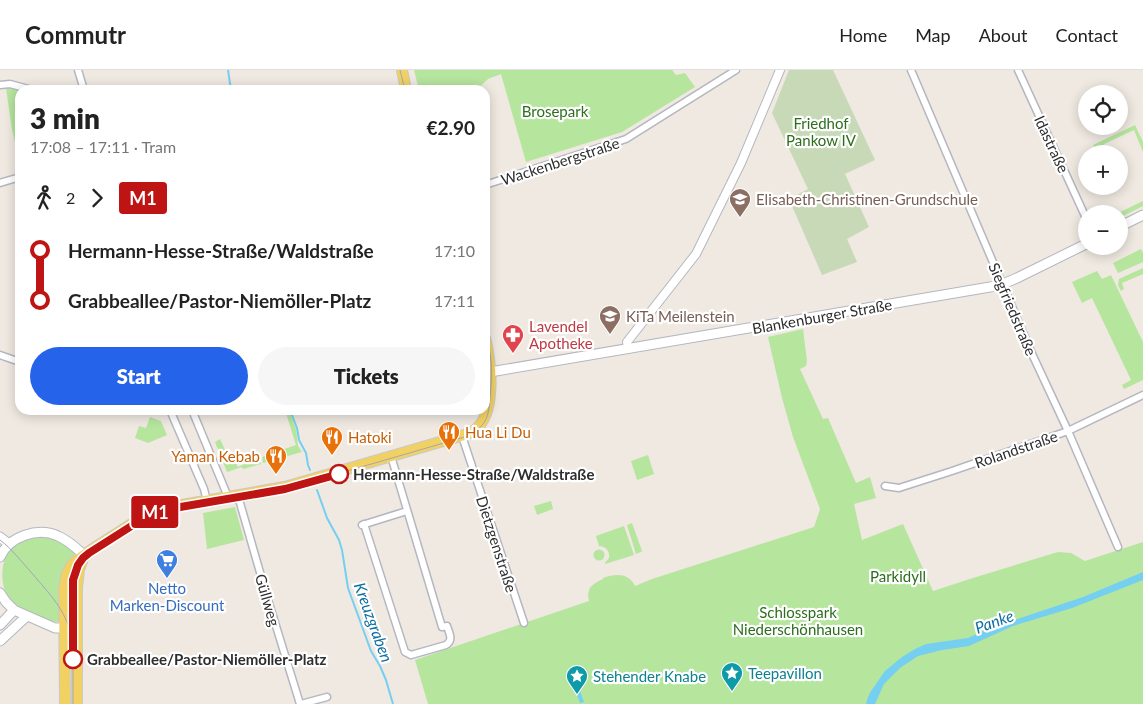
<!DOCTYPE html>
<meta charset="utf-8">
<style>
:root{--surface:#fff;--page:#f6f6f6;--text:#222;--muted:#767676;--line:#e0e0e0;--accent:#2563eb}
body{margin:0;font-family:Lato,sans-serif;background:var(--page);color:var(--text);height:100vh;display:flex;flex-direction:column;font-size:19px;white-space:nowrap}
*{box-sizing:border-box;margin:0}
p{font-size:16px;color:var(--muted)}
.icon{flex:none;width:28px;height:28px;fill:none;stroke:currentColor;stroke-width:2;stroke-linecap:round;stroke-linejoin:round}
.map{position:relative;flex:1;overflow:hidden}
.drawer{position:absolute;left:15px;top:15px;width:475px;height:330px;display:flex;flex-direction:column;background:var(--surface);border-radius:15px;box-shadow:0 2px 12px #0003}
.drawer>*{flex:none}
.badge{padding:0 10px;border-radius:4px;font-size:18px;line-height:32px}
.fabs{position:absolute;left:1078px;top:15px;display:grid;gap:10px}
.fabs a{display:grid;place-items:center;width:50px;height:50px;border-radius:50%;background:var(--surface);box-shadow:0 2px 12px #0003;font-size:25px}
.map>.badge{position:absolute;translate:-50% -50%;box-shadow:0 0 0 2px #fff}
.legs{display:flex;align-items:center;gap:8px;height:55px;padding:0 15px;font-size:16px}
.legs p{margin-inline-start:auto}
.headline{display:flex;align-items:center;justify-content:space-between;height:85px;padding:0 15px}
h1{font-size:28px;font-weight:800;line-height:38px}
.primary-button{display:flex;gap:10px;margin-top:auto;padding:10px 15px}
.primary-button a{flex:1;height:58px;border-radius:30px;background:var(--accent);color:#fff;font-size:20px;font-weight:800;line-height:58px;text-align:center}
.primary-button a+a{background:var(--page);color:var(--text)}
ul{padding:0 15px;list-style:none}
li{display:flex;align-items:center;gap:18px;height:50px;font-size:19px}
li i{display:grid;place-items:center;width:8px;height:100%;margin:0 6px;background:currentColor}
li i::after{content:'';width:12px;height:12px;margin:-6px;border:4px solid;border-radius:50%;background:var(--surface)}
li p{margin-inline-start:auto}
li:first-child i{background:linear-gradient(#0000 50%,currentColor 0)}
li:last-child i{background:linear-gradient(currentColor 50%,#0000 0)}
header{display:flex;align-items:center;gap:30px;box-sizing:border-box;height:70px;padding:0 25px;background:var(--surface);border-bottom:1px solid var(--line)}
header strong{font-size:24px}
nav{display:flex;gap:28px;margin-inline-start:auto;font-size:18px}
.map>svg:first-child{display:block}
.green{fill:#b6e59e}
.cemetery{fill:#c8d9b8}
.water{fill:#75cff0}
.lines{fill:none;stroke-linecap:round;stroke-linejoin:round}
.stream{stroke:#75cff0;stroke-width:2}
.minor-casing{stroke:#b4b7c1;stroke-width:9}
.tertiary-casing{stroke:#b4b7c1;stroke-width:10}
.secondary-casing{stroke:#b4b7c1;stroke-width:11}
.primary-casing{stroke:#c9c9c9;stroke-width:12}
.minor{stroke:#fff;stroke-width:6}
.tertiary{stroke:#fff;stroke-width:8}
.secondary{stroke:#fff;stroke-width:9}
.primary{stroke:#f2d163;stroke-width:10}
.tram{stroke:#a3a6b8;stroke-width:1}
.line-1-casing{stroke:#fff;stroke-width:11}
.line-1{stroke:#be1414;stroke-width:8}
.stop-1-dot{fill:#fff;stroke:#be1414;stroke-width:2.5}
.labels{text-anchor:middle;dominant-baseline:central;stroke-width:4.5;stroke-linejoin:round;paint-order:stroke}
.park-label{font-size:15px;fill:#2c6e1b;stroke:#fff}
.street-label{font-size:15px;fill:#2e2e2e;stroke:#fff}
.education-label{font-size:15px;fill:#785e54;stroke:#fff;text-anchor:start}
.health-label{font-size:15px;fill:#be3a42;stroke:#fff;text-anchor:start}
.food-label{font-size:15px;fill:#c56008;stroke:#fff;text-anchor:start}
.stop-label{font-size:15px;font-weight:bold;fill:#2e2e2e;stroke:#fff;text-anchor:start}
.shop-label{font-size:15px;fill:#366cbe;stroke:#fff}
.culture-label{font-size:15px;fill:#0d838f;stroke:#fff;text-anchor:start}
.water-label{font-size:16px;font-style:italic;fill:#0d6fa3;stroke:#fff}
</style>
<header>
<strong>Commutr</strong>
<nav><a>Home</a><a>Map</a><a>About</a><a>Contact</a></nav>
</header>
<div class="map">
<svg width="1143" height="634" viewBox="0 0 1143 634">
<rect width="100%" height="100%" fill="#efe9e1"/>
<g class="green">
<path d="M 414,0 L 672,0 L 676,5 L 685,3 L 695,17 L 622,62 L 526,92 L 501,4 L 488,9 L 476,20 L 419,20 Z"/>
<path d="M 6,18 L 22,20 L 20,20 L 20,91 L 12,60 Z"/>
<path d="M 1135,55 L 1143,72 L 1143,82 L 1134,60 L 1104,74 L 1108,84 L 1097,84 L 1093,75 Z"/>
<path d="M 1143,131 L 1143,136 L 1119,148 L 1119,144 L 1116,144 Z"/>
<path d="M 1141,179 L 1143,183 L 1143,192 L 1118,203 L 1113,193 Z"/>
<path d="M 1143,198 L 1143,204 L 1122,213 L 1124,219 L 1121,221 L 1118,215 L 1119,209 Z"/>
<path d="M 1097,201 L 1102,209 L 1111,205 L 1143,272 L 1143,310 L 1124,319 L 1122,315 L 1131,310 L 1092,228 L 1082,233 L 1072,212 Z"/>
<path d="M 803,259 L 807,291 L 806,296 L 800,299 L 823,349 L 828,348 L 856,413 L 870,407 L 876,428 L 854,434 L 862,470 L 903,454 L 933,521 L 973,508 L 1058,482 L 1071,483 L 1085,491 L 1143,472 L 1143,634 L 428,634 L 415,590 L 589,531 C 586,518 592,514 603,509 L 603,508 C 615,504 628,502 635,516 L 652,509 L 814,457 L 820,439 L 793,367 L 782,328 L 768,267 Z"/>
<path d="M 285,340 L 289,340 L 296,359 L 298,376 L 302,382 L 263,393 L 262,387 L 296,375 Z"/>
<path d="M 150,347 L 161,351 L 167,365 L 148,373 L 135,368 L 139,356 L 146,358 Z"/>
<path d="M 220,369 L 231,393 L 235,391 L 238,397 L 259,388 L 261,394 L 243,399 L 242,397 L 227,402 L 215,372 Z"/>
<path d="M 648,385 L 654,404 L 637,410 L 631,391 Z"/>
<path d="M 551,431 L 553,439 L 537,445 L 534,436 Z"/>
<path d="M 235,437 L 244,470 L 207,479 L 203,443 Z"/>
<path d="M 632,453 L 642,481 L 641,482 L 636,484 L 627,455 Z"/>
<path d="M 624,456 L 634,485 L 605,494 L 605,493 L 609,488 C 610,481 606,476 599,476 L 596,466 Z"/>
<path d="M 36,466 L 59,469 L 75,482 L 75,484 L 67,495 L 61,551 L 59,552 C 51,552 44,549 37,545 C 28,541 17,537 10,530 C 0,517 0,494 9,480 C 16,472 26,468 36,466 Z"/>
<circle cx="599" cy="485" r="5.5"/>
</g>
<path class="cemetery" d="M 789,0 L 833,0 L 875,90 L 845,104 L 869,157 L 847,169 L 857,192 L 822,205 L 789,129 L 808,119 L 772,43 Z"/>
<g class="water">
<path d="M 1143,502 L 1143,510 L 1072,538 L 1013,556 L 969,576 L 942,580 L 918,586 L 900,598 L 884,614 L 875,634 L 866,634 L 868,627 L 871,621 L 885,601 L 902,587 L 915,579 L 926,574 L 968,568 L 988,559 L 1083,527 Z"/>
<path d="M 575,607 L 584,632 L 580,633 L 571,608 Z"/>
</g>
<g class="lines">
<g class="stream">
<path d="M 228,0 L 231,20"/>
<path d="M 290,340 L 297,358 L 299,370 L 306,383 L 308,395 L 310,400"/>
<path d="M 317,420 L 327,448 L 339,470 L 342,480 L 348,518 L 371,581 L 380,596 L 386,610 L 393,634"/>
</g>
<g class="minor-casing">
<g id="minor">
<path d="M 78,0 L 84,20"/>
<path d="M 911,0 L 1033,286 L 1068,361 L 1118,477"/>
<path d="M 1018,0 L 1086,148"/>
<path d="M 0,15 L 10,14 L 32,20"/>
<path d="M 0,113 L 20,107"/>
<path d="M 485,115 L 626,69 L 736,0"/>
<path d="M 0,285 L 20,292"/>
<path d="M 170,340 L 204,419 L 207,431"/>
<path d="M 192,340 L 228,427"/>
<path d="M 462,366 L 524,553"/>
<path d="M 885,416 L 899,418 L 952,401 L 1068,361 L 1143,325"/>
<path d="M 238,426 L 268,530 L 300,634"/>
<path d="M 364,454 L 405,582 L 411,585 L 446,575 C 454,570 449,563 447,556 L 442,557 L 391,386"/>
<path d="M 362,455 L 407,441"/>
<path d="M 301,634 L 327,627"/>
</g>
</g>
<g class="tertiary-casing">
<path id="tertiary" d="M 628,279 L 627,272 L 696,184 L 741,93 L 780,0"/>
</g>
<g class="secondary-casing">
<g id="secondary">
<path d="M 1119,157 L 1143,145"/>
<path d="M 490,302 L 990,217 L 1003,214 L 1017,208 L 1086,174"/>
<path d="M 0,467 L 9,474"/>
<path d="M 0,487 C 9,466 38,457 58,466 C 68,470 76,478 84,485"/>
<path d="M 0,523 L 6,532 L 14,540 L 55,558 L 64,558"/>
<path d="M 0,555 L 14,540"/>
<path d="M 0,571 L 27,546"/>
</g>
</g>
<g class="primary-casing">
<g id="primary">
<path d="M 402,0 L 406,20"/>
<path d="M 65,634 L 64,518 L 67,503 L 73,493 L 91,480 L 127,457 L 145,445 L 159,439 L 285,417 L 457,367 C 464,365 473,363 478,357 C 496,339 491,291 485,268"/>
<path d="M 77,634 L 77,517 L 79,500 L 84,486"/>
</g>
</g>
<use href="#minor" class="minor"/>
<use href="#tertiary" class="tertiary"/>
<use href="#secondary" class="secondary"/>
<use href="#primary" class="primary"/>
<g class="tram">
<path d="M 400,0 L 405,20"/>
<path d="M 0,470 C 12,479 20,490 30,501 C 45,519 63,536 70,560"/>
<path d="M 73,634 L 73,510 L 78,495 L 89,483 L 144,447 L 163,440 L 285,419 L 468,366 C 474,362 481,358 485,351 C 489,344 489,336 490,328 C 492,304 493,286 485,263"/>
</g>
</g>
<g class="lines">
<g class="line-1-casing">
<path id="line-1" d="M 73,589 L 73,510 L 78,495 L 83,488 L 89,483 L 144,448 L 163,440 L 285,419 L 339,404"/>
</g>
<use href="#line-1" class="line-1"/>
</g>
<defs>
<g id="school-pin" transform="scale(1.125)"><path d="M0 17L-7.5 6A9.5 9.5 0 1 1 7.5 6Z" fill="#8d6e63" stroke="#fff"/><path d="M0-5L7-2L0 1L-7-2ZM-4 1L0 2.5L4 1V4Q0 6-4 4Z" fill="#fff"/></g>
<g id="pharmacy-pin" transform="scale(1.125)"><path d="M0 17L-7.5 6A9.5 9.5 0 1 1 7.5 6Z" fill="#e0444e" stroke="#fff"/><path d="M-2-6h4v4h4v4h-4v4h-4v-4h-4v-4h4Z" fill="#fff"/></g>
<g id="restaurant-pin" transform="scale(1.125)"><path d="M0 17L-7.5 6A9.5 9.5 0 1 1 7.5 6Z" fill="#e8710a" stroke="#fff"/><path d="M-5-6h1v4h1v-4h1v4h1v-4h1v5L-1.5 .5V6h-2V.5L-5-1ZM5-6V6H3V1.5H1.5Q1.5-4 5-6Z" fill="#fff"/></g>
<g id="supermarket-pin" transform="scale(1.125)"><path d="M0 17L-7.5 6A9.5 9.5 0 1 1 7.5 6Z" fill="#3f7fe0" stroke="#fff"/><path d="M-6-5.5h2.5l.6 2H6L4.5 2H-2.5L-4.4-4H-6ZM-1.5 3.2a1.3 1.3 0 1 0 .1 0ZM3 3.2a1.3 1.3 0 1 0 .1 0Z" fill="#fff"/></g>
<g id="sight-pin" transform="scale(1.125)"><path d="M0 17L-7.5 6A9.5 9.5 0 1 1 7.5 6Z" fill="#0f9aa8" stroke="#fff"/><path d="M0-6L1.8-2.2L6-1.7L2.9 1.2L3.7 5.4L0 3.3L-3.7 5.4L-2.9 1.2L-6-1.7L-1.8-2.2Z" fill="#fff"/></g>
</defs>
<g fill-rule="evenodd">
<use href="#school-pin" x="740" y="129"/>
<use href="#school-pin" x="610" y="246"/>
<use href="#pharmacy-pin" x="513" y="265"/>
<use href="#restaurant-pin" x="449" y="362"/>
<use href="#restaurant-pin" x="332" y="367"/>
<use href="#restaurant-pin" x="276" y="386"/>
<use href="#supermarket-pin" x="167" y="490"/>
<use href="#sight-pin" x="732" y="603"/>
<use href="#sight-pin" x="577" y="606"/>
</g>
<g class="stop-1-dot">
<circle cx="339" cy="404" r="9"/>
<circle cx="73" cy="589" r="9"/>
</g>
<g class="labels">
<g class="park-label">
<text x="555" y="41">Brosepark</text>
<text x="821" y="53">Friedhof<tspan x="821" dy="17">Pankow IV</tspan></text>
<text x="898" y="506">Parkidyll</text>
<text x="798" y="542">Schlosspark<tspan x="798" dy="17">Niederschönhausen</tspan></text>
</g>
<g class="street-label">
<text transform="translate(1052 74) rotate(65)">Idastraße</text>
<text transform="translate(560 91) rotate(-18)">Wackenbergstraße</text>
<text transform="translate(1013 239) rotate(67)">Siegfriedstraße</text>
<text transform="translate(822 246) rotate(-10)">Blankenburger Straße</text>
<text transform="translate(1016 379) rotate(-19)">Rolandstraße</text>
<text transform="translate(497 474) rotate(72)">Dietzgenstraße</text>
<text transform="translate(268 530) rotate(74)">Güllweg</text>
</g>
<g class="education-label">
<text x="756" y="129">Elisabeth-Christinen-Grundschule</text>
<text x="626" y="246">KiTa Meilenstein</text>
</g>
<g class="health-label">
<text x="529" y="256">Lavendel<tspan x="529" dy="17">Apotheke</tspan></text>
</g>
<g class="food-label">
<text x="465" y="362">Hua Li Du</text>
<text x="348" y="367">Hatoki</text>
<text x="260" y="386" text-anchor="end">Yaman Kebab</text>
</g>
<g class="stop-label">
<text x="353" y="404">Hermann-Hesse-Straße/Waldstraße</text>
<text x="87" y="589">Grabbeallee/Pastor-Niemöller-Platz</text>
</g>
<g class="shop-label">
<text x="167" y="518">Netto<tspan x="167" dy="17">Marken-Discount</tspan></text>
</g>
<g class="culture-label">
<text x="748" y="603">Teepavillon</text>
<text x="593" y="606">Stehender Knabe</text>
</g>
<g class="water-label">
<text transform="translate(994 551) rotate(-20)">Panke</text>
<text transform="translate(374 552) rotate(70)">Kreuzgraben</text>
</g>
</g>
</svg>
<div class="fabs">
<a><svg class="icon" aria-label="locate" viewBox="0 0 24 24"><circle cx="12" cy="12" r="6"/><path d="M12 2v4M12 18v4M2 12h4M18 12h4"/></svg></a>
<a>+</a>
<a>−</a>
</div>
<b class="badge" style="left:155px;top:442px;background:#be1414;color:#fff">M1</b>
<section class="drawer">
<div class="headline"><div><h1>3 min</h1><p>17:08 – 17:11 · Tram</p></div><b>€2.90</b></div>
<div class="legs"><svg class="icon" aria-label="walk" viewBox="0 0 24 24"><circle cx="13" cy="4" r="2"/><path d="M13 8l-2 6 4 7M11 14l-3 7M7 12l3-4h3l4 4"/></svg>2<svg class="icon" aria-label="forward" viewBox="0 0 24 24"><path d="M9 5l7 7-7 7"/></svg><b class="badge" style="background:#be1414;color:#fff">M1</b></div>
<ul>
<li><i style="color:#be1414"></i><b>Hermann-Hesse-Straße/Waldstraße</b><p>17:10</p></li>
<li><i style="color:#be1414"></i><b>Grabbeallee/Pastor-Niemöller-Platz</b><p>17:11</p></li>
</ul>
<div class="primary-button"><a>Start</a><a>Tickets</a></div>
</section>
</div>
